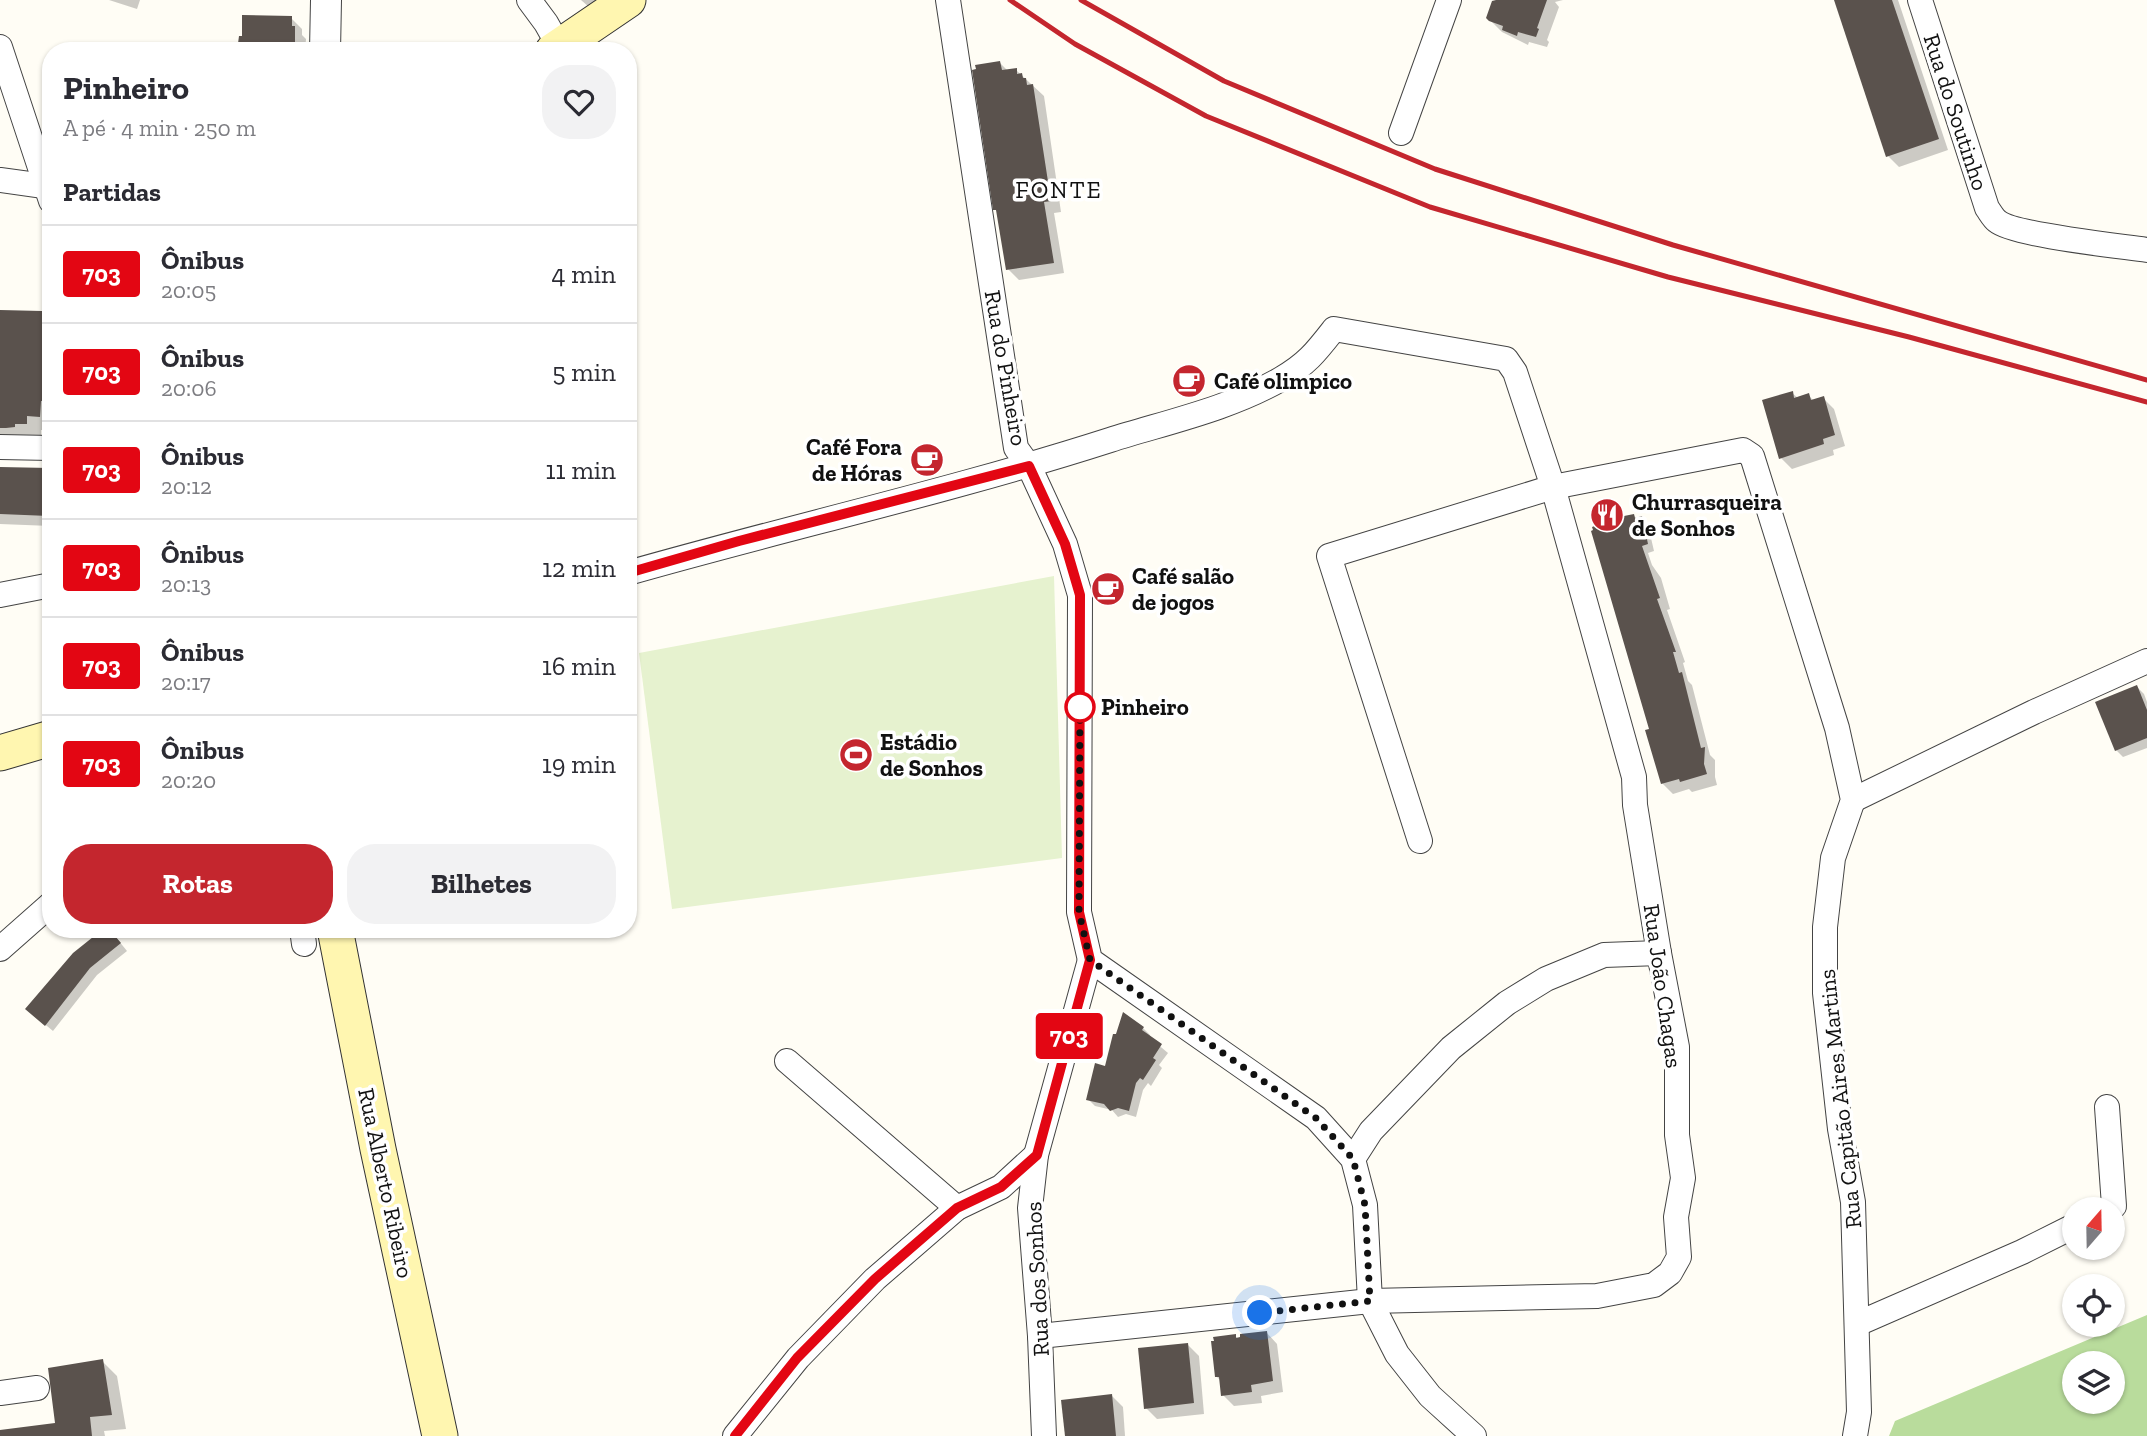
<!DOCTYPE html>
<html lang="pt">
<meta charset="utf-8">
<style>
:root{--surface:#fff;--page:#f2f2f3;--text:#2b2b33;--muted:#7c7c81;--line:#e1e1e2;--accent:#c4262e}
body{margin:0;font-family:"Zilla Slab",serif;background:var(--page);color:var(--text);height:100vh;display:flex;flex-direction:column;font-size:26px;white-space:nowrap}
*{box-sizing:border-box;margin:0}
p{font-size:23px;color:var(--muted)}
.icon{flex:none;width:38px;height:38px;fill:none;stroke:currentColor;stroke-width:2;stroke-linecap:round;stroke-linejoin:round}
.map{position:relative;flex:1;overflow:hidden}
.side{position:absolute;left:42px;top:42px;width:595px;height:896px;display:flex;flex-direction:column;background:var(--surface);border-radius:28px;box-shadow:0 2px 5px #0004}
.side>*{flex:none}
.badge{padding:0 14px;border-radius:5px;font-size:24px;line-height:46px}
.needle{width:46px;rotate:20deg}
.buttons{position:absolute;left:2062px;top:1197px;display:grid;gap:14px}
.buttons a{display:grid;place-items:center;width:63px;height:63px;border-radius:50%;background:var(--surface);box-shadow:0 2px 5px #0004;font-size:35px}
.you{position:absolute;width:35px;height:35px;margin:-18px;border:5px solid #fff;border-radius:50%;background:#1a73e8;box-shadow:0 0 0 10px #1a73e833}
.map>.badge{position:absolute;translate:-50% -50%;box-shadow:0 0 0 4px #fff}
h2{padding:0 21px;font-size:26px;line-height:63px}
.round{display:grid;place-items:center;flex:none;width:74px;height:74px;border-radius:28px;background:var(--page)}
.summary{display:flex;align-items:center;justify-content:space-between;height:119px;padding:0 21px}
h1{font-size:33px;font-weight:700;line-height:52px}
.action{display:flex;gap:14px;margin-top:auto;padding:14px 21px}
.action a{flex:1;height:80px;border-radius:28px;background:var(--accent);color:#fff;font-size:28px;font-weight:700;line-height:80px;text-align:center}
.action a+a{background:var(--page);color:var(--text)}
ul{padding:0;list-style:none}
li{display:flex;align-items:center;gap:21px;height:98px;padding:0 21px;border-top:2px solid var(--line)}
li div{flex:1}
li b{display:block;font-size:26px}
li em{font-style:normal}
li .badge{min-width:77px;font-weight:700;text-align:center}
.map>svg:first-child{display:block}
.forest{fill:#b9dc9c;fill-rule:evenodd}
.pitch{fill:#e6f2cf}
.shadow{fill:#0003}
.building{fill:#5a524d}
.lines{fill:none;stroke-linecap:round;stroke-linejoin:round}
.minor-casing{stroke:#444;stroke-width:26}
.tertiary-casing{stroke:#444;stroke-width:32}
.secondary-casing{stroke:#333;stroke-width:37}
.minor{stroke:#fff;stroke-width:24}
.tertiary{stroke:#fff;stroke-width:30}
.secondary{stroke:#fff6b0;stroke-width:35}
.rail{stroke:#c4262e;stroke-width:5}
.line-casing{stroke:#fff;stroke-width:16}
.line{stroke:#e30613;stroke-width:10}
.walk{stroke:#111;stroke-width:7;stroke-dasharray:0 12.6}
.stop-dot{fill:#fff;stroke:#e30613;stroke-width:3.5}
.labels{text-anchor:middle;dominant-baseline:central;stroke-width:7;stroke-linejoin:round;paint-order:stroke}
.street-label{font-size:23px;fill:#111;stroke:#fff}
.poi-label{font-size:23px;font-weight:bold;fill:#111;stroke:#fff;text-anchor:start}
.stop-label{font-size:23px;font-weight:bold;fill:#111;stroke:#fff;text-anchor:start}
.neighbourhood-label{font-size:24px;letter-spacing:2px;fill:#111;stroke:#fff}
</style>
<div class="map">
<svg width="2147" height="1436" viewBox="0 0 2147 1436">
<rect width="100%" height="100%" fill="#fffdf5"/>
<path class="forest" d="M 2147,1315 L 2147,1436 L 1889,1436 L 1895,1421 ZM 2074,1363 L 2112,1363 L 2112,1402 L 2074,1402 Z"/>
<path class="pitch" d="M 1054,576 L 1062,858 L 672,909 L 639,653 Z"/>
<g class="shadow">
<path d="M 109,0 L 140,0 L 137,9 Z"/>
<path d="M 581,0 L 636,0 L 605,21 Z"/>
<path d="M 1498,0 L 1563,0 L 1555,2 L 1559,7 L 1547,40 L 1549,42 L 1547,47 L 1529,42 L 1528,45 L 1502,32 L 1490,20 Z"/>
<path d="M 1836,0 L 1898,0 L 1948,150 L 1899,167 L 1888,156 Z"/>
<path d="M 291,18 L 302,29 L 302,35 L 306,39 L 305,51 L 239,51 Z"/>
<path d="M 1000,63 L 1008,71 L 1016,70 L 1044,96 L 1061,212 L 1054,213 L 1064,273 L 1019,280 L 1008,269 L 999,213 L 995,209 Z"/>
<path d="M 0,312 L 41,313 L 45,316 L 51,317 L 51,430 L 41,430 L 41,439 L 0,442 Z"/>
<path d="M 1792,393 L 1798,398 L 1808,395 L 1814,401 L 1823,398 L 1834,409 L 1845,446 L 1833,450 L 1834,455 L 1792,469 L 1781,458 Z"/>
<path d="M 0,469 L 51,471 L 51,526 L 0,524 Z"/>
<path d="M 1634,516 L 1637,519 L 1641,518 L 1648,525 L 1654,551 L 1648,553 L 1652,565 L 1661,578 L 1670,609 L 1667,610 L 1685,662 L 1683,663 L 1688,681 L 1692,685 L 1710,755 L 1715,760 L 1715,777 L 1717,785 L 1692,792 L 1689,789 L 1673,794 L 1662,783 L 1651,730 Z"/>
<path d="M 2137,687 L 2144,694 L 2147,702 L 2147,748 L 2123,757 L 2116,750 Z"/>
<path d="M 114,935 L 127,951 L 97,975 L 53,1031 L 35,1016 Z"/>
<path d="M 1143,1028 L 1150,1035 L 1149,1037 L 1168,1053 L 1159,1065 L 1162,1068 L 1151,1086 L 1148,1083 L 1143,1090 L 1136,1117 L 1126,1114 L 1118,1117 L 1112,1110 L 1095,1106 L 1088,1099 L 1106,1068 Z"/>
<path d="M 1266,1332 L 1277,1344 L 1283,1392 L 1261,1396 L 1262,1403 L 1234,1406 L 1223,1395 L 1221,1381 L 1217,1377 L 1235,1336 L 1239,1339 Z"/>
<path d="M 1188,1345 L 1199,1356 L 1204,1414 L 1157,1419 L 1146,1408 Z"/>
<path d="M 102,1361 L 117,1376 L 126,1429 L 104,1431 L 105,1436 L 0,1436 L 0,1432 L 57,1424 Z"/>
<path d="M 1112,1396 L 1123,1407 L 1125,1436 L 1067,1436 Z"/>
</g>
<g class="building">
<path d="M 1496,0 L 1547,0 L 1537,28 L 1539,29 L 1536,37 L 1518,32 L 1517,36 L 1502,30 L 1503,26 L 1489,21 L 1486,18 L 1492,1 Z"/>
<path d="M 1834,0 L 1892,0 L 1939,139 L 1886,157 Z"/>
<path d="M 242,15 L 292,16 L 292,26 L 295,26 L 295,51 L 237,51 L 239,36 L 242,36 Z"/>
<path d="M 1000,61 L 1002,70 L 1017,68 L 1017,74 L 1022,73 L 1023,78 L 1026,78 L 1027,85 L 1033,84 L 1051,201 L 1044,202 L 1054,263 L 1006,270 L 996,210 L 993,210 L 972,70 L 976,69 L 975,65 Z"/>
<path d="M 0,310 L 42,311 L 42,315 L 51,315 L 50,401 L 41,401 L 40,417 L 27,416 L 27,424 L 15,424 L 15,427 L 6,428 L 0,428 Z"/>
<path d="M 1793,391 L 1794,398 L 1809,393 L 1811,400 L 1824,396 L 1835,435 L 1823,439 L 1824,444 L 1779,459 L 1762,400 Z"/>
<path d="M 0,467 L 50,468 L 49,516 L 0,514 Z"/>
<path d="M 1634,514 L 1635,518 L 1642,516 L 1648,544 L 1642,546 L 1660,598 L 1657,599 L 1676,652 L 1673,652 L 1679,673 L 1682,672 L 1701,748 L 1705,747 L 1704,764 L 1707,774 L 1680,782 L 1679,779 L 1661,784 L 1645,730 L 1649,729 L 1591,531 L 1593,530 L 1592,527 L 1614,518 Z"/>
<path d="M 2137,685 L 2147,710 L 2147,738 L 2115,751 L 2095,702 Z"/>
<path d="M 103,929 L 109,929 L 121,943 L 90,968 L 45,1026 L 25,1009 L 73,953 Z"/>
<path d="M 1123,1012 L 1144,1027 L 1142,1030 L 1162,1044 L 1153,1058 L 1156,1060 L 1143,1080 L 1140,1078 L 1136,1083 L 1129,1111 L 1118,1108 L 1110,1111 L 1104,1104 L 1086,1100 L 1095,1063 L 1105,1066 L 1113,1034 L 1116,1034 Z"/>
<path d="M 1267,1331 L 1273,1381 L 1251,1385 L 1252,1392 L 1221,1396 L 1219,1377 L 1215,1377 L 1211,1341 L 1214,1341 L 1213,1337 L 1236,1334 L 1236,1338 L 1240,1337 L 1240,1334 Z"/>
<path d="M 1188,1343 L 1194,1403 L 1144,1409 L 1138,1348 Z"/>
<path d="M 103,1359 L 112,1415 L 90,1417 L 92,1436 L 0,1436 L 0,1430 L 55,1423 L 48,1368 Z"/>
<path d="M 1112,1394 L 1116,1436 L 1065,1436 L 1061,1400 Z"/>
</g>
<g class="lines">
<g class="minor-casing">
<g id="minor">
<path d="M 529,0 L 546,23 L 559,46"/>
<path d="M 948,0 L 1016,448 L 1029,466 L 1065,544 L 1080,595 L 1079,912 L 1090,960 L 1316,1118 L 1353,1159 L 1365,1205 L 1370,1301 L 1397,1354 L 1430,1396 L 1474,1436"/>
<path d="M 1920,0 L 1987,208 C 1990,212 1993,218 1997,221 C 2013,235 2120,246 2147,250"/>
<path d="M 0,47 L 51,201"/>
<path d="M 1401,133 L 1449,0"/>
<path d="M 0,180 L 51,187"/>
<path d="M 0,447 L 51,448"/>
<path d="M 628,573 C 789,527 951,491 1110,440 C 1167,422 1229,409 1281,379 C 1307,364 1316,352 1334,329 L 1506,359 L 1515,372 L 1553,487 L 1634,777 L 1635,805 L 1659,953 L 1677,1047 L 1677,1135 L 1683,1178 L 1676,1217 L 1679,1257 L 1670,1273 L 1654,1285 L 1597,1296 L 1370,1301 L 1040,1336"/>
<path d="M 0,595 L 51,585"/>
<path d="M 1853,800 L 2034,712 L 2147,661"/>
<path d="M 1420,841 L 1329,556 L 1553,487 L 1743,450 L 1752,456 L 1837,728 L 1853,800 L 1833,858 L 1825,927 L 1825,993 L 1840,1129 L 1853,1202 L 1859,1412 L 1855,1436"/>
<path d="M 302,929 L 304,944"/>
<path d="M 0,949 L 51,904"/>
<path d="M 787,1061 L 957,1208"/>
<path d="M 2107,1107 L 2114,1206 L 2108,1209"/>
<path d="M 1353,1159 L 1371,1131 L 1451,1048 L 1507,1003 L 1546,979 L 1604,955 L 1659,953"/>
<path d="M 1857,1324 L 2022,1252 L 2074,1226"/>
<path d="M 0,1393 L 37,1388"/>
<path d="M 735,1436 L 798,1358 L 875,1279 L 957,1208 L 1001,1187 L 1036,1155"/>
<path d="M 1044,1436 L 1040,1336 L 1030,1208 L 1036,1155 L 1090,960"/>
</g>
</g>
<g class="tertiary-casing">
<path id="tertiary" d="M 325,51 L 326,0"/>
</g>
<g class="secondary-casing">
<g id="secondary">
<path d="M 553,51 L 628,0"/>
<path d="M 0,753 L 51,738"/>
<path d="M 335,929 L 378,1149 L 440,1436"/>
</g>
</g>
<use href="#minor" class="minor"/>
<use href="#tertiary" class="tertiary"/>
<use href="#secondary" class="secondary"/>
<g class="rail">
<path d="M 1010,0 L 1075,44 L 1206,116 L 1430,207 L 1668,277 L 1909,337 L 2147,402"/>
<path d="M 1081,0 L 1224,81 L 1435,169 L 1673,245 L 2147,380"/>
</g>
</g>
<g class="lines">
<g class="line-casing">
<path id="line" d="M 628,573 L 739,541 L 1029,466 L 1065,544 L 1080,595 L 1079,912 L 1090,960 L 1037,1155 L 1001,1187 L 957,1208 L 875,1279 L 797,1358 L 735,1436"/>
</g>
<use href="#line" class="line"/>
<path class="walk" d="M 1080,707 L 1080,701 L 1079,912 L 1090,960 L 1316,1118 L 1353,1159 L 1365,1205 L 1370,1301 L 1260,1313"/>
</g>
<defs>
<g id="cafe-disc" transform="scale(1.75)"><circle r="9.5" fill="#c4262e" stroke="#fff"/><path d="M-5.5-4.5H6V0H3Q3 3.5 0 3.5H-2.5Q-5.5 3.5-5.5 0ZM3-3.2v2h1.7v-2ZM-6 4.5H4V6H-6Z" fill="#fff"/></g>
<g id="restaurant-disc" transform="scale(1.75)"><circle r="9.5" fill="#c4262e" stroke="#fff"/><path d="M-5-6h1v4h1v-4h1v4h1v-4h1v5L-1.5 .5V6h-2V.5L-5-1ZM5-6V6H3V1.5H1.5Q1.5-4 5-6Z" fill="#fff"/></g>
<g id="stadium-disc" transform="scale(1.75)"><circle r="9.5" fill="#c4262e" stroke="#fff"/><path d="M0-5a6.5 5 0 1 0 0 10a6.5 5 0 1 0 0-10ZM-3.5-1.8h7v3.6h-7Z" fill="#fff"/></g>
</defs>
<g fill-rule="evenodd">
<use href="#cafe-disc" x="1189" y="381"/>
<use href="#cafe-disc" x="927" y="460"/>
<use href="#restaurant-disc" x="1607" y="515"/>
<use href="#cafe-disc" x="1108" y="589"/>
<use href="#stadium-disc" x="856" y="755"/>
</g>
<circle class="stop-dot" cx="1080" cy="707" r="14"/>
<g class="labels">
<g class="street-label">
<text transform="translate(1956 112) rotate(72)">Rua do Soutinho</text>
<text transform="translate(1006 368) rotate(80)">Rua do Pinheiro</text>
<text transform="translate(1663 986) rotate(82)">Rua João Chagas</text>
<text transform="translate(1840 1099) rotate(-96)">Rua Capitão Aires Martins</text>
<text transform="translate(386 1183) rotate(78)">Rua Alberto Ribeiro</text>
<text transform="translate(1037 1279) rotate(-93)">Rua dos Sonhos</text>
</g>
<g class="poi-label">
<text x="1214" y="381">Café olimpico</text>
<text x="902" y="447" text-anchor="end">Café Fora<tspan x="902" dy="26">de Hóras</tspan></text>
<text x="1632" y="502">Churrasqueira<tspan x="1632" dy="26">de Sonhos</tspan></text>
<text x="1132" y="576">Café salão<tspan x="1132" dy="26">de jogos</tspan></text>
<text x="880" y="742">Estádio<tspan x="880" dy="26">de Sonhos</tspan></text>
</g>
<g class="stop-label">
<text x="1101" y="707">Pinheiro</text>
</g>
<g class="neighbourhood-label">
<text x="1059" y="189">FONTE</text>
</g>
</g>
</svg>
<div class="buttons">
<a><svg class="needle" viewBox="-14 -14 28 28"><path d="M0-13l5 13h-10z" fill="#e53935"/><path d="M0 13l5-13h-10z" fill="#7c7c81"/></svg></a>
<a><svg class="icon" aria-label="locate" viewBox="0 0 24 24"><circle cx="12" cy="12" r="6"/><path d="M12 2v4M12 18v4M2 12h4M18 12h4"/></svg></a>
<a><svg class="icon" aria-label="layers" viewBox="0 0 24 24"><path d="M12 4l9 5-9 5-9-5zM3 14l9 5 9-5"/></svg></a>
</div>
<div class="you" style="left:1260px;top:1313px"></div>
<b class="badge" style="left:1069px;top:1036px;background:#e30613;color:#fff">703</b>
<section class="side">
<div class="summary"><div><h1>Pinheiro</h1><p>A pé · 4 min · 250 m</p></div><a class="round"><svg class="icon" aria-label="heart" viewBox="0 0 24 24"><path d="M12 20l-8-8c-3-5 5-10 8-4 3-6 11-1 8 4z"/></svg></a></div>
<h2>Partidas</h2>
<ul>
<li><span class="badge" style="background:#e30613;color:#fff">703</span><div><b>Ônibus</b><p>20:05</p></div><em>4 min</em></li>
<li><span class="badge" style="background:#e30613;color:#fff">703</span><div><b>Ônibus</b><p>20:06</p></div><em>5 min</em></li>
<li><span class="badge" style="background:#e30613;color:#fff">703</span><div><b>Ônibus</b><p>20:12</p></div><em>11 min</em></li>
<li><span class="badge" style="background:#e30613;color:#fff">703</span><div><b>Ônibus</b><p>20:13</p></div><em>12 min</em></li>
<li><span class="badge" style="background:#e30613;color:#fff">703</span><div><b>Ônibus</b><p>20:17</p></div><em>16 min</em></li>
<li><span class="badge" style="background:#e30613;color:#fff">703</span><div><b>Ônibus</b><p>20:20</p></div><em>19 min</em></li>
</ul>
<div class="action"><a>Rotas</a><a>Bilhetes</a></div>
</section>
</div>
